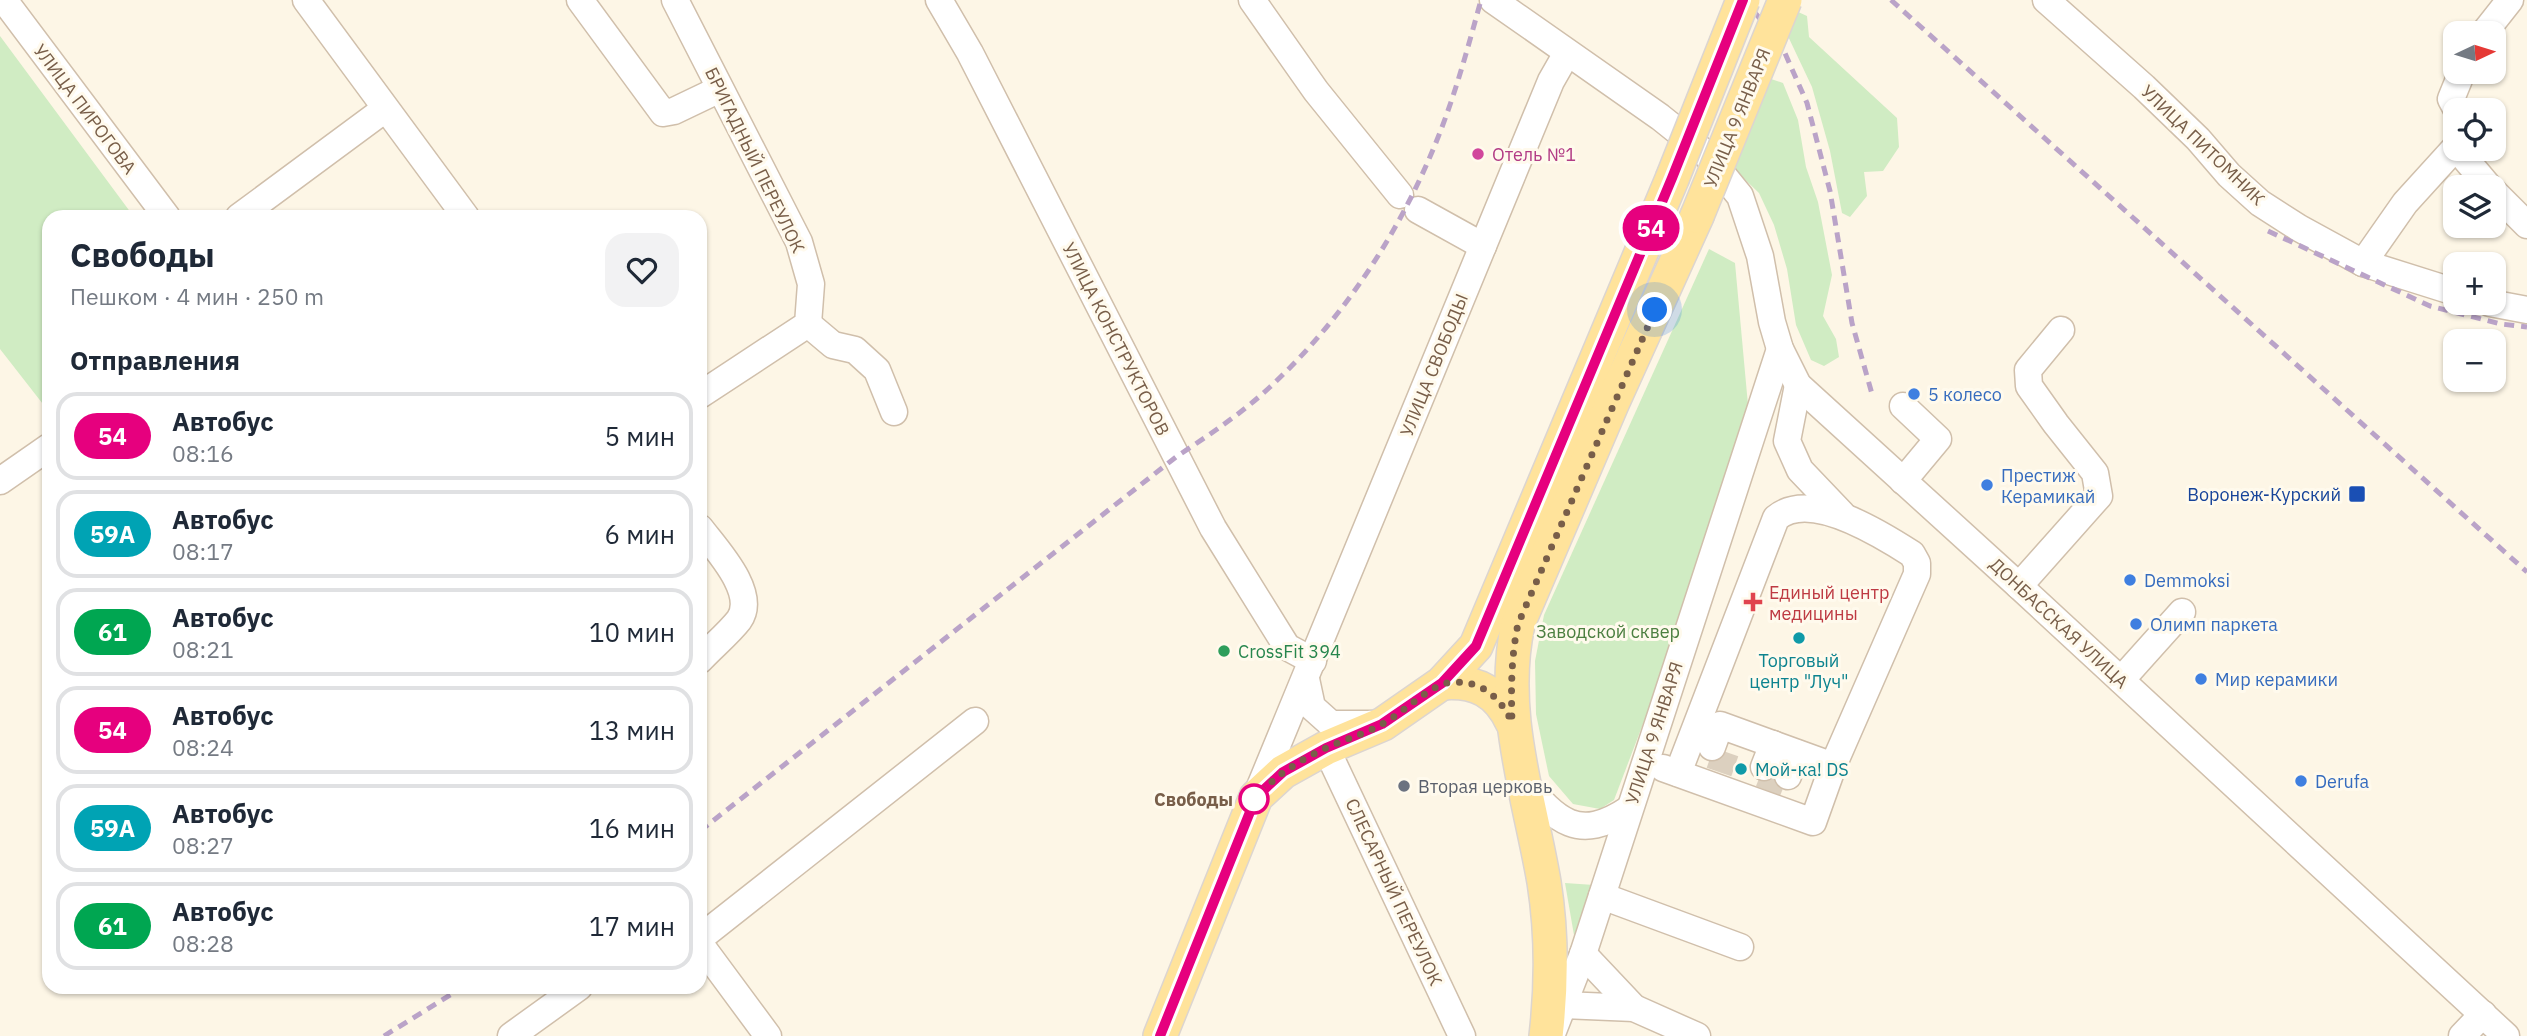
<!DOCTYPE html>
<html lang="ru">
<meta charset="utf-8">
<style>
:root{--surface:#fff;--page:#f2f2f3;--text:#1f2937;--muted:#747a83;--line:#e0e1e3}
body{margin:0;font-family:"IBM Plex Sans",sans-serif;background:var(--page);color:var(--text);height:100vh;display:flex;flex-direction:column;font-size:26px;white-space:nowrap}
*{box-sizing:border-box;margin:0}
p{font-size:23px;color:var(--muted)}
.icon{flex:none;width:38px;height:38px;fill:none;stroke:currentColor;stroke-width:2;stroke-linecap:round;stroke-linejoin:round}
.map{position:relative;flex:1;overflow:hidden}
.drawer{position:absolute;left:42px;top:210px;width:665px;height:784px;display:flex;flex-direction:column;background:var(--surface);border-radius:21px;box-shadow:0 2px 5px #0004}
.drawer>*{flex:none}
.badge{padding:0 14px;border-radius:23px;font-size:24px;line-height:46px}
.needle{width:46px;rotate:86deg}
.fabs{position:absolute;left:2443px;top:21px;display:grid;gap:14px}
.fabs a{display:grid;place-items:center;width:63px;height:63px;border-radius:14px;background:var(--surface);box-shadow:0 2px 5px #0004;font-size:35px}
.you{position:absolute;width:35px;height:35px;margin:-18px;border:5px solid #fff;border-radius:50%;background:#1a73e8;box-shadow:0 0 0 10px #1a73e833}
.map>.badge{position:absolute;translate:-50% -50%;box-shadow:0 0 0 4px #fff}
h2{padding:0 28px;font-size:26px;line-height:63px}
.round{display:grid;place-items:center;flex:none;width:74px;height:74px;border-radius:21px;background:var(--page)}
.summary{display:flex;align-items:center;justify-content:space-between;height:119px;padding:0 28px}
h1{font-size:33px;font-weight:800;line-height:52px}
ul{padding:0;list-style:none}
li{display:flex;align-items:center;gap:21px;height:88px;margin:0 14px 10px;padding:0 14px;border:4px solid var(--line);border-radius:21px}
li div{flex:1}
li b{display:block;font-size:26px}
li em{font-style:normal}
li .badge{min-width:77px;font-weight:700;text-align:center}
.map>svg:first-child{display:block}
.green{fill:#d0ecc3}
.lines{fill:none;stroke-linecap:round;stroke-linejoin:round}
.minor-tunnel{stroke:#dcd0bf;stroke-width:26;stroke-dasharray:26 13;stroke-linecap:butt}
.minor-casing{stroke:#d0bfab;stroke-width:29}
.major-casing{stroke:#dcd5d0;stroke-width:36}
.minor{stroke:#fff;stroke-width:26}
.major{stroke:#ffe39b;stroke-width:33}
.rail{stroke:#baa3c8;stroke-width:5;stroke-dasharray:10 7;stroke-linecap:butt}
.major-bridge-casing{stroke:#dcd5d0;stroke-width:36;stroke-linecap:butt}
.major-bridge{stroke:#ffe39b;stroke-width:33}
.line-casing{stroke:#fff;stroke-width:16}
.line{stroke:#e6007e;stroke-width:10}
.walk{stroke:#785e49;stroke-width:7;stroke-dasharray:0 12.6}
.hotel-dot{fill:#d1479c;stroke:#fffaed;stroke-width:2.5}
.shop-dot{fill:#3f7fe0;stroke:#fffaed;stroke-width:2.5}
.transit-dot{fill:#1a4fb4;stroke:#fffaed;stroke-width:2.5}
.health-dot{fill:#e0444e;stroke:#fffaed;stroke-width:2.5}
.culture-dot{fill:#0f9aa8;stroke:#fffaed;stroke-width:2.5}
.leisure-dot{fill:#2e9e5b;stroke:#fffaed;stroke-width:2.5}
.worship-dot{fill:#6b7280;stroke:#fffaed;stroke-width:2.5}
.stop-dot{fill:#fff;stroke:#e6007e;stroke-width:3.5}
.labels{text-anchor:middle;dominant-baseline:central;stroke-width:6;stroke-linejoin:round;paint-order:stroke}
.street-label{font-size:18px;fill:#785e49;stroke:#fffaed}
.hotel-label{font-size:18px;fill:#b23c85;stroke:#fffaed;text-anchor:start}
.shop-label{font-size:18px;fill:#366cbe;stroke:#fffaed;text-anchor:start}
.transit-label{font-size:18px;fill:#164399;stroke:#fffaed;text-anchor:end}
.health-label{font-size:18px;fill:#be3a42;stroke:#fffaed;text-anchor:start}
.park-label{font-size:18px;fill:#4c7f40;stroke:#fffaed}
.leisure-label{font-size:18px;fill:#27864d;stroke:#fffaed;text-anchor:start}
.culture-label{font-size:18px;fill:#0d838f;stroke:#fffaed}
.worship-label{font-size:18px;fill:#5b616d;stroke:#fffaed;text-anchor:start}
.stop-label{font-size:18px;font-weight:bold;fill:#785e49;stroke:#fffaed;text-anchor:end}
</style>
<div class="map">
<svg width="2527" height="1036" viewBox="0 0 2527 1036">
<rect width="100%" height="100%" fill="#fdf6e6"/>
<g class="green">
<path d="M 1796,11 L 1807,16 L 1809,37 L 1897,118 L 1899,147 L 1883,171 L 1864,172 L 1867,196 L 1850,217 L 1842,213 L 1830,151 L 1812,87 L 1786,32 Z"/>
<path d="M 0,36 L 134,217 L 49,217 L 49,406 L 46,408 L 0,349 Z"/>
<path d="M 1768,78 L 1783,83 L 1798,120 L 1806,167 L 1818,202 L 1832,275 L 1823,316 L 1836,339 L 1839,357 L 1824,366 L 1811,360 L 1796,325 L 1787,269 L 1774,225 L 1759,193 L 1733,168 Z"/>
<path d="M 1709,249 L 1735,263 L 1749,416 L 1734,485 L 1614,800 L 1600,809 L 1573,804 L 1549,776 L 1536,714 L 1535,661 L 1544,615 Z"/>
<path d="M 1565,883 L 1594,885 L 1575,941 Z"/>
</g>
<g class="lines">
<g class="minor-tunnel">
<path d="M 1719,772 L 1726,752"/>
<path d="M 1768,791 L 1776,771"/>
</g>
<g class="minor-casing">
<g id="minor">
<path d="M 4,0 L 167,217"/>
<path d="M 306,0 L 466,217"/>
<path d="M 580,0 L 663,113 L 674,111 L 720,89"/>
<path d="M 675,0 L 799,242 L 811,284 L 808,324 L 700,395"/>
<path d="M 939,0 L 970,53 L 1213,528 L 1287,647 L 1313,661"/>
<path d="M 1252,0 L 1316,91 L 1400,195"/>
<path d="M 1493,0 L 1660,117 L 1705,153 L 1740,196 L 1760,256 L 1772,322 L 1780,349 L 1798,385 L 2019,586 L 2506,1036"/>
<path d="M 2046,0 L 2144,87 L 2198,139 L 2229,175 L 2260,203 L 2299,228 L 2363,263 L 2455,292"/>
<path d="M 2484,33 L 2510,0"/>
<path d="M 2457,110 L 2451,99 L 2462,72"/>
<path d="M 2457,149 L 2489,187"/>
<path d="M 2494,192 L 2527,225"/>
<path d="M 1418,210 L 1483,246"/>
<path d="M 239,217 L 385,109"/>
<path d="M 2363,263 L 2405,203 L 2455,148"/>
<path d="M 2490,303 L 2527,310"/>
<path d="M 808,324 L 833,345 L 855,350 L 877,370 L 894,412"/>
<path d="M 1798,385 L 1787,441 L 1800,470 L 1842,514"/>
<path d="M 1903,406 L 1938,439 L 1903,481"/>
<path d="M 0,481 L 49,447"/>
<path d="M 700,528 C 716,549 758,593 739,620 C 728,634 712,647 700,660"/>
<path d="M 2019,586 L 2099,496 L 2095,473 L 2056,424 L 2029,386 L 2028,370 L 2061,330"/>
<path d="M 1306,679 L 1312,707 L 1331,724 L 1373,724"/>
<path d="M 2121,680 L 2182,612"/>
<path d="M 1326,748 L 1462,1036"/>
<path d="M 1764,767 L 1773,744"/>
<path d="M 1663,768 L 1813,822 L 1833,766 L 1720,725 L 1712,747"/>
<path d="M 1678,773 L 1776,518 C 1810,489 1881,534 1912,554 L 1917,563 L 1917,574 L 1833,766"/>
<path d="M 1788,776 L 1796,753"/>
<path d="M 1523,781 C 1557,821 1578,843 1629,809"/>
<path d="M 1257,794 L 1551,81 L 1567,53"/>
<path d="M 1602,896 L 1740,947"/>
<path d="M 700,938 L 975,721"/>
<path d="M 700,944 L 768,1036"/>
<path d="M 1583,954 L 1634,1008"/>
<path d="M 1563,1005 L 1634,1008 L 1697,1036"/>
<path d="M 1553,1031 L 1583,954 L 1780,349"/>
<path d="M 511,1036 L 579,987"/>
<path d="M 2462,1036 L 2483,1014"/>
</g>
</g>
<g class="major-casing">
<g id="major">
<path d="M 1442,683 C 1476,680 1498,692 1512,722"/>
<path d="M 1160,1036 L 1256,797 L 1283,772 L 1326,748 L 1383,724 L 1442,683 L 1476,646 L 1672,179"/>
<path d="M 1546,1036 C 1552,984 1552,933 1544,882 C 1529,795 1499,712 1518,624 L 1612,404 L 1697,216"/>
</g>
</g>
<use href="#minor" class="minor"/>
<use href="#major" class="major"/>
<g class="rail">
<path d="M 1744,0 L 1780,42 L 1807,103 L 1830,191 L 1852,323 L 1872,394"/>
<path d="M 1891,0 L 2527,572"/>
<path d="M 2268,231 L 2430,306 L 2501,324 L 2527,327"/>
<path d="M 700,831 L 1176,457 C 1209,435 1241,414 1270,387 C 1340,322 1395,240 1432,152 C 1453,103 1467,51 1481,0"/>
<path d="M 384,1036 L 463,987"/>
</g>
<g class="major-bridge-casing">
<g id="major-bridge">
<path d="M 1672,179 L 1743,0"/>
<path d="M 1697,216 L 1785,0"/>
</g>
</g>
<use href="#major-bridge" class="major-bridge"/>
</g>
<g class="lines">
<g class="line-casing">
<path id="line" d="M 1160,1036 L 1256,797 L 1283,772 L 1326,748 L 1382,724 L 1442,683 L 1476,646 L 1672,178 L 1743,0"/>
</g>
<use href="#line" class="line"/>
<path class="walk" d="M 1254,799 C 1273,777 1301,759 1328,747 C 1346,739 1365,734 1382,724 C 1404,713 1431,682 1455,682 C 1484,682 1500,698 1512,722 C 1511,689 1511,657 1518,624 L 1655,310"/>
</g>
<circle class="hotel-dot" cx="1478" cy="154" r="7"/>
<g class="shop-dot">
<circle cx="1914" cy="394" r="7"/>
<circle cx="1987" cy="485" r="7"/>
<circle cx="2130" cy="580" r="7"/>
<circle cx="2136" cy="624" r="7"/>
<circle cx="2201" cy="679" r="7"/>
<circle cx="2301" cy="781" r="7"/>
</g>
<rect class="transit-dot" x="2348" y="485" width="18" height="18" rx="3.5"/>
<path class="health-dot" d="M1749.5 591.5h7v7h7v7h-7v7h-7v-7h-7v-7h7z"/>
<g class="culture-dot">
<circle cx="1799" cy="638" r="7"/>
<circle cx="1741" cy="769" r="7"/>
</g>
<circle class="leisure-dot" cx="1224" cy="651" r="7"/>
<circle class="worship-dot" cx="1404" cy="786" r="7"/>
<circle class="stop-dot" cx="1254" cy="799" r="14"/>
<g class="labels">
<g class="street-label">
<text transform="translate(85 109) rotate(53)">УЛИЦА ПИРОГОВА</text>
<text transform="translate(1737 118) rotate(-68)">УЛИЦА 9 ЯНВАРЯ</text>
<text transform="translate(2203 145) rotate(44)">УЛИЦА ПИТОМНИК</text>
<text transform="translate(755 160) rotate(64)">БРИГАДНЫЙ ПЕРЕУЛОК</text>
<text transform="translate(1116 339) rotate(63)">УЛИЦА КОНСТРУКТОРОВ</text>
<text transform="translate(1434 365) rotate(-68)">УЛИЦА СВОБОДЫ</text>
<text transform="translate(2059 623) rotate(43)">ДОНБАССКАЯ УЛИЦА</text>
<text transform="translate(1654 733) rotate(-72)">УЛИЦА 9 ЯНВАРЯ</text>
<text transform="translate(1394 892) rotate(65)">СЛЕСАРНЫЙ ПЕРЕУЛОК</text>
</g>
<g class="hotel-label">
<text x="1492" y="154">Отель №1</text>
</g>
<g class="shop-label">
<text x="1928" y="394">5 колесо</text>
<text x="2001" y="475">Престиж<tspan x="2001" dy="21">Керамикай</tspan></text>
<text x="2144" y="580">Demmoksi</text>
<text x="2150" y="624">Олимп паркета</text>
<text x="2215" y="679">Мир керамики</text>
<text x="2315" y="781">Derufa</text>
</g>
<g class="transit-label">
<text x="2341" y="494">Воронеж-Курский</text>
</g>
<g class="health-label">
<text x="1769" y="592">Единый центр<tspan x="1769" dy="21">медицины</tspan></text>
</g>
<g class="park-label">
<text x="1608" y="631">Заводской сквер</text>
</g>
<g class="leisure-label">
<text x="1238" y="651">CrossFit 394</text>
</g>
<g class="culture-label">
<text x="1799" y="660">Торговый<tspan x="1799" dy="21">центр "Луч"</tspan></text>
<text x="1755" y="769" text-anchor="start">Мой-ка! DS</text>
</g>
<g class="worship-label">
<text x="1418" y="786">Вторая церковь</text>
</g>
<g class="stop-label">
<text x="1233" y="799">Свободы</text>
</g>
</g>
</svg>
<div class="fabs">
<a><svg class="needle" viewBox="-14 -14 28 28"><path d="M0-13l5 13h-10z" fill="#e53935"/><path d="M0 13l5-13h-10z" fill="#747a83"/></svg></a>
<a><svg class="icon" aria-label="locate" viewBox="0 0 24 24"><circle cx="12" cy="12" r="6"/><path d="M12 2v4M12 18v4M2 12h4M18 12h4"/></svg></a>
<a><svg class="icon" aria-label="layers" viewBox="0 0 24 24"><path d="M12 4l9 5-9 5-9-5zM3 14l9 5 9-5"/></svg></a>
<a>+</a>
<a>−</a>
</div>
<div class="you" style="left:1655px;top:310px"></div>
<b class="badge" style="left:1651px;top:228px;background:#e6007e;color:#fff">54</b>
<section class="drawer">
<div class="summary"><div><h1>Свободы</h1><p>Пешком · 4 мин · 250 m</p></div><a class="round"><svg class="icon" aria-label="heart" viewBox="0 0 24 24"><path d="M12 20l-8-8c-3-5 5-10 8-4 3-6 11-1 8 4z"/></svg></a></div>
<h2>Отправления</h2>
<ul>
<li><span class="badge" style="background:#e6007e;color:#fff">54</span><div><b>Автобус</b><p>08:16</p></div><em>5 мин</em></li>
<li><span class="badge" style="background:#00a3b4;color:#fff">59А</span><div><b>Автобус</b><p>08:17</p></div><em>6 мин</em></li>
<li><span class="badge" style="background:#00a651;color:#fff">61</span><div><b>Автобус</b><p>08:21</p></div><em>10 мин</em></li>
<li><span class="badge" style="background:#e6007e;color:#fff">54</span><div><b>Автобус</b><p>08:24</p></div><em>13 мин</em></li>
<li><span class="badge" style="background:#00a3b4;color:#fff">59А</span><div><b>Автобус</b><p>08:27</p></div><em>16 мин</em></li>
<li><span class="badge" style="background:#00a651;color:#fff">61</span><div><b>Автобус</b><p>08:28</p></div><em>17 мин</em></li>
</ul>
</section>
</div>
